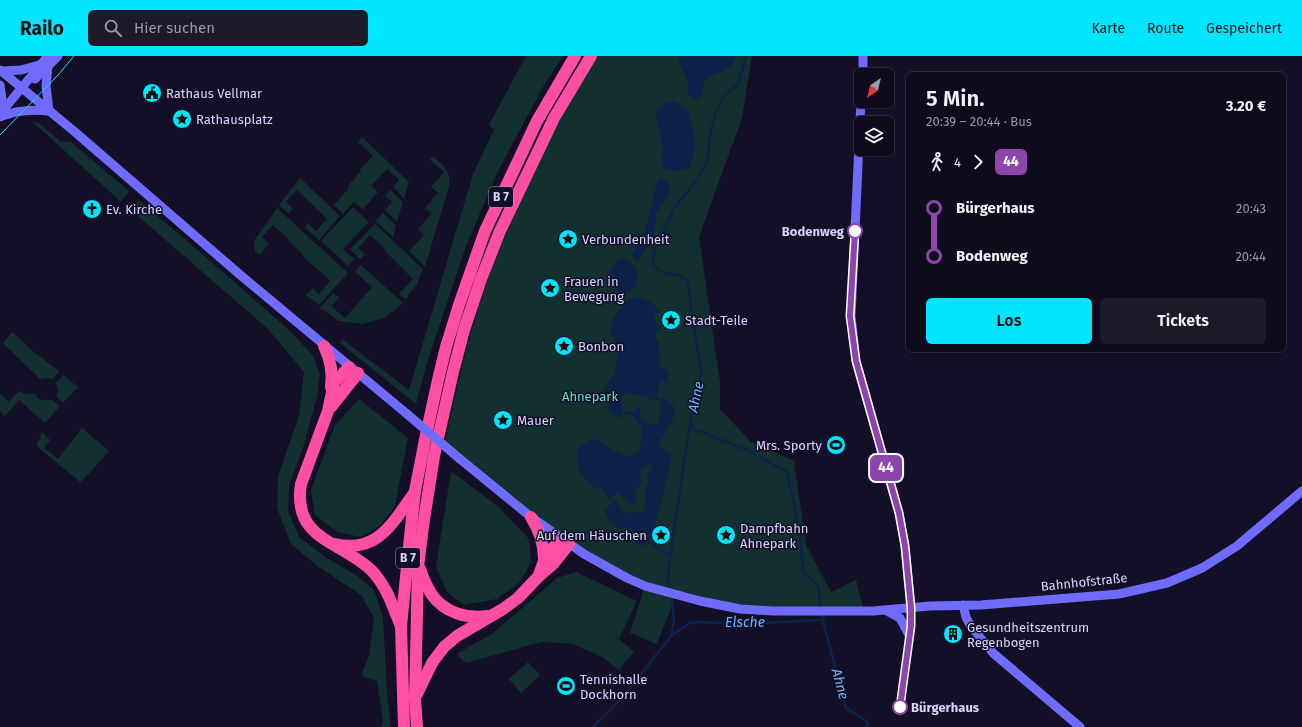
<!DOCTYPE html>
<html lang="de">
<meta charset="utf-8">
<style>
:root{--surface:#0e0b1c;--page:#1c1929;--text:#f1f3f6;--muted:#9b9ba3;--line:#2e2b3b;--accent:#00e5ff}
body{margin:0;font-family:"Fira Sans",sans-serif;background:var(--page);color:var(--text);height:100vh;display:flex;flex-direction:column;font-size:15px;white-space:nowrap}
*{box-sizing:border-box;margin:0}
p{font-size:13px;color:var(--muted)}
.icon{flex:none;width:22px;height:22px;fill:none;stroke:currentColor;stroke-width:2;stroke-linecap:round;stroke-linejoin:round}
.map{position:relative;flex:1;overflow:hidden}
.side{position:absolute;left:906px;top:16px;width:380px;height:280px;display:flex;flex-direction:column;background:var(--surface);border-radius:6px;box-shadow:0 1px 3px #0004,0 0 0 1px var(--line)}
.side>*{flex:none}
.badge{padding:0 8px;border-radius:6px;font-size:14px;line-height:26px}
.needle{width:26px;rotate:215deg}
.buttons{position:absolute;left:854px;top:12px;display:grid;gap:8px}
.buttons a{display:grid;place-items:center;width:40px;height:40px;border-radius:6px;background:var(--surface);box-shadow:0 1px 3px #0004,0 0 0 1px var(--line);font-size:20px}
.map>.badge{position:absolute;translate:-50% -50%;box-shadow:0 0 0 2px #fff}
.legs{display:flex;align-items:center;gap:6px;height:44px;padding:0 20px;font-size:13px}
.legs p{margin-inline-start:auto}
.overview{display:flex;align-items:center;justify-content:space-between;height:68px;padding:0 20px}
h1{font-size:22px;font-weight:600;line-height:30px}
.button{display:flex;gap:8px;margin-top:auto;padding:8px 20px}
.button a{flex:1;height:46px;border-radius:6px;background:var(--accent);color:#111;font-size:16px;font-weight:600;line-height:46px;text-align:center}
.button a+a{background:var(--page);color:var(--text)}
ul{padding:0 20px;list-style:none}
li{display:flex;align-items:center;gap:14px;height:48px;font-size:15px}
li i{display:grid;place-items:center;width:6px;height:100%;margin:0 5px;background:currentColor}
li i::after{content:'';width:10px;height:10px;margin:-5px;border:3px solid;border-radius:50%;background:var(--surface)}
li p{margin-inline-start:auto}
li:first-child i{background:linear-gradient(#0000 50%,currentColor 0)}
li:last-child i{background:linear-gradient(currentColor 50%,#0000 0)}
header{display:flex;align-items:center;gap:24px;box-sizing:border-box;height:56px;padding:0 20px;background:var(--accent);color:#111}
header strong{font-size:19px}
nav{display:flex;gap:22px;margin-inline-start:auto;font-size:14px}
.search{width:280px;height:36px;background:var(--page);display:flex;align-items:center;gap:10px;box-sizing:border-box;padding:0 14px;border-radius:6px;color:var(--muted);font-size:15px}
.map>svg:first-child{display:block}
.green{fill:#12302f}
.water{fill:#0c2248}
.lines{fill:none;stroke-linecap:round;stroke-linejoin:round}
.stream{stroke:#0c2248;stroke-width:2.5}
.secondary{stroke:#6f6bff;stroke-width:9}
.highway{stroke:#ff4fa3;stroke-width:12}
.tram{stroke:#00e5ff;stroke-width:1}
.secondary-bridge{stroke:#6f6bff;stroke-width:9}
.line-1-casing{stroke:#fff;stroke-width:9}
.line-1{stroke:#8e44ad;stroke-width:6}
.stop-1-dot{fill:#fff;stroke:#8e44ad;stroke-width:2}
.labels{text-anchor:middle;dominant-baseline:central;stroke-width:3;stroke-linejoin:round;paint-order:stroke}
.shield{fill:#130f26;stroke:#9e99be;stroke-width:1}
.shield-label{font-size:12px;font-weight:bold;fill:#d9d4ff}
.poi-label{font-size:13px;fill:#d9d4ff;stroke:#130f26;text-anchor:start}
.stop-label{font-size:13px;font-weight:bold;fill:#d9d4ff;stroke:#130f26;text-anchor:end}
.park-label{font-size:13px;fill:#5fe0c0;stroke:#130f26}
.street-label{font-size:13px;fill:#d9d4ff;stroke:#130f26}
.water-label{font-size:14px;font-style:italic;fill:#62b6ff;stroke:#130f26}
</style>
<header>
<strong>Railo</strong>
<div class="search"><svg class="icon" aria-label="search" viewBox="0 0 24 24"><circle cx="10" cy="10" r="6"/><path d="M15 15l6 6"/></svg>Hier suchen</div>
<nav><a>Karte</a><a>Route</a><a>Gespeichert</a></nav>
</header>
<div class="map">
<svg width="1302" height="671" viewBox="0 0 1302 671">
<rect width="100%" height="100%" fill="#130f26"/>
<g class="green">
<path d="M 526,0 L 563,0 L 543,31 L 498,115 L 466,190 L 428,304 L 416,348 L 340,287 L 342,283 L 409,334 L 473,118 L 494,74 L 489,69 Z"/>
<path d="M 597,0 L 752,0 L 742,62 L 699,181 L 720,326 L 720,353 L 751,386 L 794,405 L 806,489 L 831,536 L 856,524 L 864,555 L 773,555 L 676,539 L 657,588 L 630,577 L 645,530 L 564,484 L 444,389 L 468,286 L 490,216 L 524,136 L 559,63 Z"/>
<path d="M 33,66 L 40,68 L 60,85 L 71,86 L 129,135 L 121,146 Z"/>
<path d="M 362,81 L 409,126 L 404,143 L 393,131 L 399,123 L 387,113 L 371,130 L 378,136 L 363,153 L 354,146 L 343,158 L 334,149 L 349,132 L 348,130 L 361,115 L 360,113 L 373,100 L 358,86 Z"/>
<path d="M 433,100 C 444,111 451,114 449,130 L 425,211 L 409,195 L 424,179 L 418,173 L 431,158 L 425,152 L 438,137 L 431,131 L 444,116 L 430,104 Z"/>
<path d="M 300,122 L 340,160 L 319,184 L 305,172 L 308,167 L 316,175 L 327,163 L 297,134 L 286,146 L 293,153 L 288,157 L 279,149 Z"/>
<path d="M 390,134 L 403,146 L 397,166 L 385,154 L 392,146 L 385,140 Z"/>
<path d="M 139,144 L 230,222 L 291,276 L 313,300 L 320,318 L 317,341 L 304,389 L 289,430 L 288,455 L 299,481 L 325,501 L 356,519 L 374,534 L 383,561 L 387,637 L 391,671 L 381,671 L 383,665 L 377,625 L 361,620 L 369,600 L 374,562 L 361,539 L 316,509 L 291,488 L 277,452 L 278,420 L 299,360 L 304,316 L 268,273 L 131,154 Z"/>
<path d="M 353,151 L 369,166 L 343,193 L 354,203 L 348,210 L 321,185 Z"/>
<path d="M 277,152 L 348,217 L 319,249 L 306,239 L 312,232 L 319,238 L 330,225 L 302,199 L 302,197 L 288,184 L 288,183 L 273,169 L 262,181 L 269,187 L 260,199 L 255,195 L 254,185 Z"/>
<path d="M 383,157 L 396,169 L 393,181 L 375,165 Z"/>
<path d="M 375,168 L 423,213 L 417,228 L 406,243 L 399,238 L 413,223 L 385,195 L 386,194 L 370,179 L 358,192 L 365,198 L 360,203 L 350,193 Z"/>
<path d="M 361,209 L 403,247 L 386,261 L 363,268 L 339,265 L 320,252 L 333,237 L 339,242 L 331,250 L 345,262 L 372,231 L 355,216 Z"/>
<path d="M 12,276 L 34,296 L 59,315 L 53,323 L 47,322 L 40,323 L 3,287 Z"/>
<path d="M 63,319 L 78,331 L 63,347 L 56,340 L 58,334 L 56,327 Z"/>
<path d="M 19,335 L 25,338 L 35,338 C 40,346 44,344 52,344 L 60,350 L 45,367 L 19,344 L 5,360 L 0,355 L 0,338 L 9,346 Z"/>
<path d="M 359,343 L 408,382 L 395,450 L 381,469 L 361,481 L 337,476 L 315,459 L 311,434 L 335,369 Z"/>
<path d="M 82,372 L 109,395 L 84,423 L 80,426 L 37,390 L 37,386 L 41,383 L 39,381 L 42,376 L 50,384 L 44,392 L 58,403 Z"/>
<path d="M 451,415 L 500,452 L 529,483 L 531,506 L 520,526 L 497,543 L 464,549 L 447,536 L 436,511 Z"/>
<path d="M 576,516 L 637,545 L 619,583 L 634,596 L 619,614 L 602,601 L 573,588 L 541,586 L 466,607 L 456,598 L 492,578 L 557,522 Z"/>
<path d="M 528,606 L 540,619 L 521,637 L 509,623 Z"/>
</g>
<g class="water">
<path d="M 679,0 L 736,0 C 732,20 712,13 705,26 C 703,30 702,38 702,42 L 695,43 L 687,37 C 693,23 677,14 679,0 Z"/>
<path d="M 673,45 L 680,48 L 689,57 L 695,81 L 695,93 L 689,112 C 679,115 671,117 662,111 L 662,97 L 663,89 L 655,59 C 660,50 663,47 673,45 Z"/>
<path d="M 660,122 L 667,124 L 669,127 L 669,137 L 656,157 L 655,174 L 650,187 L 637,205 L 632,199 L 645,175 L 657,126 Z"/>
<path d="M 621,201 C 641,208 645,234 621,238 C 602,222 605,217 621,201 Z"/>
<path d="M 636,241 C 646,242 654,248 660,256 L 659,258 L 655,258 L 654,265 L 659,268 L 660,272 L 655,279 L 660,289 L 658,295 L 660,298 L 660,311 L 669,316 L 667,323 L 669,326 L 665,326 L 662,325 L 659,327 C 659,335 659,341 650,345 L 647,341 C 636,341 631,332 620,341 C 619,351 628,353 620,362 C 612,359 606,355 610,347 C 608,343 606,341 602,342 L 601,339 L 615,316 L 616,305 L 621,292 C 615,287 612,280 610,272 C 614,259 622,245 636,241 Z"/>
<path d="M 661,342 C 668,343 671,347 675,352 C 674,366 667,375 659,386 L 660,390 L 672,398 L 659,457 L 648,485 L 644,489 L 640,490 L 632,484 L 634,474 L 629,471 L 620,473 C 613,468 607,464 605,455 L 614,444 L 616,444 L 622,454 L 626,457 L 643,456 C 647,449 644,440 646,432 C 647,427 649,425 647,419 L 653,411 L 652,408 L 641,413 C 639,422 646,426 635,433 L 637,444 L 634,448 L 629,447 L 619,436 L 609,444 L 601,431 L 595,432 C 580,418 572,410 580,389 L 594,383 L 606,388 L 611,394 L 618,396 L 625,401 L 637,397 L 641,393 C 640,388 641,384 642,379 C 643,371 637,365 632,359 C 634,355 635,352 641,350 L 641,353 L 639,357 L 644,365 L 650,369 L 658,367 L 661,352 L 659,345 Z"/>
</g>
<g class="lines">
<g class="stream">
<path d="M 746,0 L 738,29 L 726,37 L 716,55 L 710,79 L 708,103 L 696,126 L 674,152 L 654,197 L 652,208 L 659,215 L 683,221 L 688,227 L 695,281 L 702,315 L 690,367 L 694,373 L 747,394 L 787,416 L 800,476 L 803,515 L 818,531 L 824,569 L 846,652 L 868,666 L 866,671"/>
<path d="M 656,341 L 660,344"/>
<path d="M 623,356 L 633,358"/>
<path d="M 648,485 L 670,501 L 668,522 L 670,534"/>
<path d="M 670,501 L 690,367"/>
<path d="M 672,579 L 690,567 L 699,566 L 741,568 L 823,564"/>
<path d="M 593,671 L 624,640 L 671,580 L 674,563 L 671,539"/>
</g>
<g class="secondary">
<path d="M 48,10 L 46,30 L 49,55"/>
<path d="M 0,14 L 75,76 L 238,217 L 407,358"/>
<path d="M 2,15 L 21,14 L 39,9"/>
<path d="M 863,19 L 863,0"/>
<path d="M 35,23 L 58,0"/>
<path d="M 0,29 L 2,44 L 1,57"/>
<path d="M 861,45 L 851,260 L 856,305 L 899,457 L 905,490 L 911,552"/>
<path d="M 0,58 L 48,0"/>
<path d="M 0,61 C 16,54 32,53 49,55"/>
<path d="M 460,403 L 531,461 L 584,498 L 627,522 L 645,530 L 700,545 L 740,553 L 773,555 L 873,555 L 930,550 L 981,549 L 1119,538 L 1167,527 L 1202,512 L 1237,490 L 1302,435"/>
<path d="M 963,549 L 966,561 L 970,569 L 993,597 L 1080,671"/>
<path d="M 887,555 L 900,562 L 909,579"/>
</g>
<g class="highway">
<path d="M 324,290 C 331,304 333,316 331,331"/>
<path d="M 349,311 L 334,327 L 328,355 L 301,428 C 292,484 341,485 371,514 C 386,529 392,548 400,568"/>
<path d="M 331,351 L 358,317"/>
<path d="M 531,461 C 540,475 544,488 544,504"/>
<path d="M 335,488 C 378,498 393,466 415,436"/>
<path d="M 420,513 C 423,522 427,531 432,539 C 445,557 467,563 488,560"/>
<path d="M 539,519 C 544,504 548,491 564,484"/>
<path d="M 417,638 L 432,607 L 444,591 L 457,580 L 503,553 L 518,542 L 538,521 L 553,508 L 569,488"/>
<path d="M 404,671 L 401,570 L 411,471 L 415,435 L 425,384 L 438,324 L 446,291 L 459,249 L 485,175 L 537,65 L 575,0"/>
<path d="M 417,671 L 415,643 L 418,511 L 423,470 L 434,400 L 453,316 L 464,274 L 481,223 L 500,175 L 554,62 L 591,0"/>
</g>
<path class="tram" d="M 0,79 L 58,19 L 74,0"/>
<path class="secondary-bridge" d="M 407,358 L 460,403"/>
</g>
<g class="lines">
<g class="line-1-casing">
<path id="line-1" d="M 855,175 L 850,260 L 856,305 L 899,457 L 905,490 L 911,552 L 911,570 L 900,651"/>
</g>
<use href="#line-1" class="line-1"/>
</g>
<defs>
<g id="civic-disc" transform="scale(1)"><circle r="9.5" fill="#00e5ff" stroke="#130f26"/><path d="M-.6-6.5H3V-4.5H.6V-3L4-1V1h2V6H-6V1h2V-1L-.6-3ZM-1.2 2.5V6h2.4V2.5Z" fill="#111"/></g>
<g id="sight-disc" transform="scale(1)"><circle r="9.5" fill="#00e5ff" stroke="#130f26"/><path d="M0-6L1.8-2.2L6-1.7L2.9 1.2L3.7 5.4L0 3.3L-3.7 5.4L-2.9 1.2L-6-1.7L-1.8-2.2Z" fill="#111"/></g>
<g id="church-disc" transform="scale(1)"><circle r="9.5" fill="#00e5ff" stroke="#130f26"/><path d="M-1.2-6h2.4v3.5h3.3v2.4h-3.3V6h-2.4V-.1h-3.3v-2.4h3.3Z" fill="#111"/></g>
<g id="stadium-disc" transform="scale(1)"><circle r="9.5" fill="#00e5ff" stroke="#130f26"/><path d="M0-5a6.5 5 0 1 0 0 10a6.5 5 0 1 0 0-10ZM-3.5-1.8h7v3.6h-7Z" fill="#111"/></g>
<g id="building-disc" transform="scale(1)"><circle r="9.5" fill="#00e5ff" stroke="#130f26"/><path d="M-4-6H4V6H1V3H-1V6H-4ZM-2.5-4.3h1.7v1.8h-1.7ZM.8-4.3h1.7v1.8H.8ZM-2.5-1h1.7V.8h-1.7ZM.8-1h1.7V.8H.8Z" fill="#111"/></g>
</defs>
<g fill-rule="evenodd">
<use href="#civic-disc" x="152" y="37"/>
<use href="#sight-disc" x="182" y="63"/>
<use href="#church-disc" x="92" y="153"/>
<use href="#sight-disc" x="568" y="183"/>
<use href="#sight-disc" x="550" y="232"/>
<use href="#sight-disc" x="671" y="264"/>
<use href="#sight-disc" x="564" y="290"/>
<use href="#sight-disc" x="503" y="364"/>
<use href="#stadium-disc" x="836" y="389"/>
<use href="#sight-disc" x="661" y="479"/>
<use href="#sight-disc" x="726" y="479"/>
<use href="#building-disc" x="953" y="578"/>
<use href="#stadium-disc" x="566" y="630"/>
</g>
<g class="stop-1-dot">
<circle cx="855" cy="175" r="7"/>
<circle cx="900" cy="651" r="7"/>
</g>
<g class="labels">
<g class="shield">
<rect x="489" y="131" width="24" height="20" rx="3"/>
<rect x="396" y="492" width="24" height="20" rx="3"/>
</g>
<g class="shield-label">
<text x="501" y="141">B 7</text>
<text x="408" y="502">B 7</text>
</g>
<g class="poi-label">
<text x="166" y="37">Rathaus Vellmar</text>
<text x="196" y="63">Rathausplatz</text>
<text x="106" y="153">Ev. Kirche</text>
<text x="582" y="183">Verbundenheit</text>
<text x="564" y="225">Frauen in<tspan x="564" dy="15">Bewegung</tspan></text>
<text x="685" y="264">Stadt-Teile</text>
<text x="578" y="290">Bonbon</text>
<text x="517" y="364">Mauer</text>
<text x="822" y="389" text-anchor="end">Mrs. Sporty</text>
<text x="740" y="472">Dampfbahn<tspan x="740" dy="15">Ahnepark</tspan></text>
<text x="647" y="479" text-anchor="end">Auf dem Häuschen</text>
<text x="967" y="571">Gesundheitszentrum<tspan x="967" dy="15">Regenbogen</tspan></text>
<text x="580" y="623">Tennishalle<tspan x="580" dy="15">Dockhorn</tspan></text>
</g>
<g class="stop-label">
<text x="844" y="175">Bodenweg</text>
<text x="911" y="651" text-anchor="start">Bürgerhaus</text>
</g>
<g class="park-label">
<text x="590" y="340">Ahnepark</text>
</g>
<g class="street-label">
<text transform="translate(1084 526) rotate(-6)">Bahnhofstraße</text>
</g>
<g class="water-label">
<text transform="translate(696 341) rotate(-78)">Ahne</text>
<text x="745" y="566">Elsche</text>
<text transform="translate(840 628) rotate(75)">Ahne</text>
</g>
</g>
</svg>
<div class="buttons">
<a><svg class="needle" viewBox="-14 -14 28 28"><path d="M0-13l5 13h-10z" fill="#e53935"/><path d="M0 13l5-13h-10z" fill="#9b9ba3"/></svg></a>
<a><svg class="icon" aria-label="layers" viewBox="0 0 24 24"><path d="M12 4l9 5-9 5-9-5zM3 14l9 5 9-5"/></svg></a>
</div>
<b class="badge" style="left:886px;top:412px;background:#8e44ad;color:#fff">44</b>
<section class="side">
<div class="overview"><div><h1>5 Min.</h1><p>20:39 – 20:44 · Bus</p></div><b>3.20 €</b></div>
<div class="legs"><svg class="icon" aria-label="walk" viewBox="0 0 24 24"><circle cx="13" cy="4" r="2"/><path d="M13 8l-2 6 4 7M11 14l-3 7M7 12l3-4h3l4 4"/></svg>4<svg class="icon" aria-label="forward" viewBox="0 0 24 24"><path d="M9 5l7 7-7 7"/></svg><b class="badge" style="background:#8e44ad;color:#fff">44</b></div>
<ul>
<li><i style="color:#8e44ad"></i><b>Bürgerhaus</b><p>20:43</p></li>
<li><i style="color:#8e44ad"></i><b>Bodenweg</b><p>20:44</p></li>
</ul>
<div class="button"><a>Los</a><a>Tickets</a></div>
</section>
</div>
